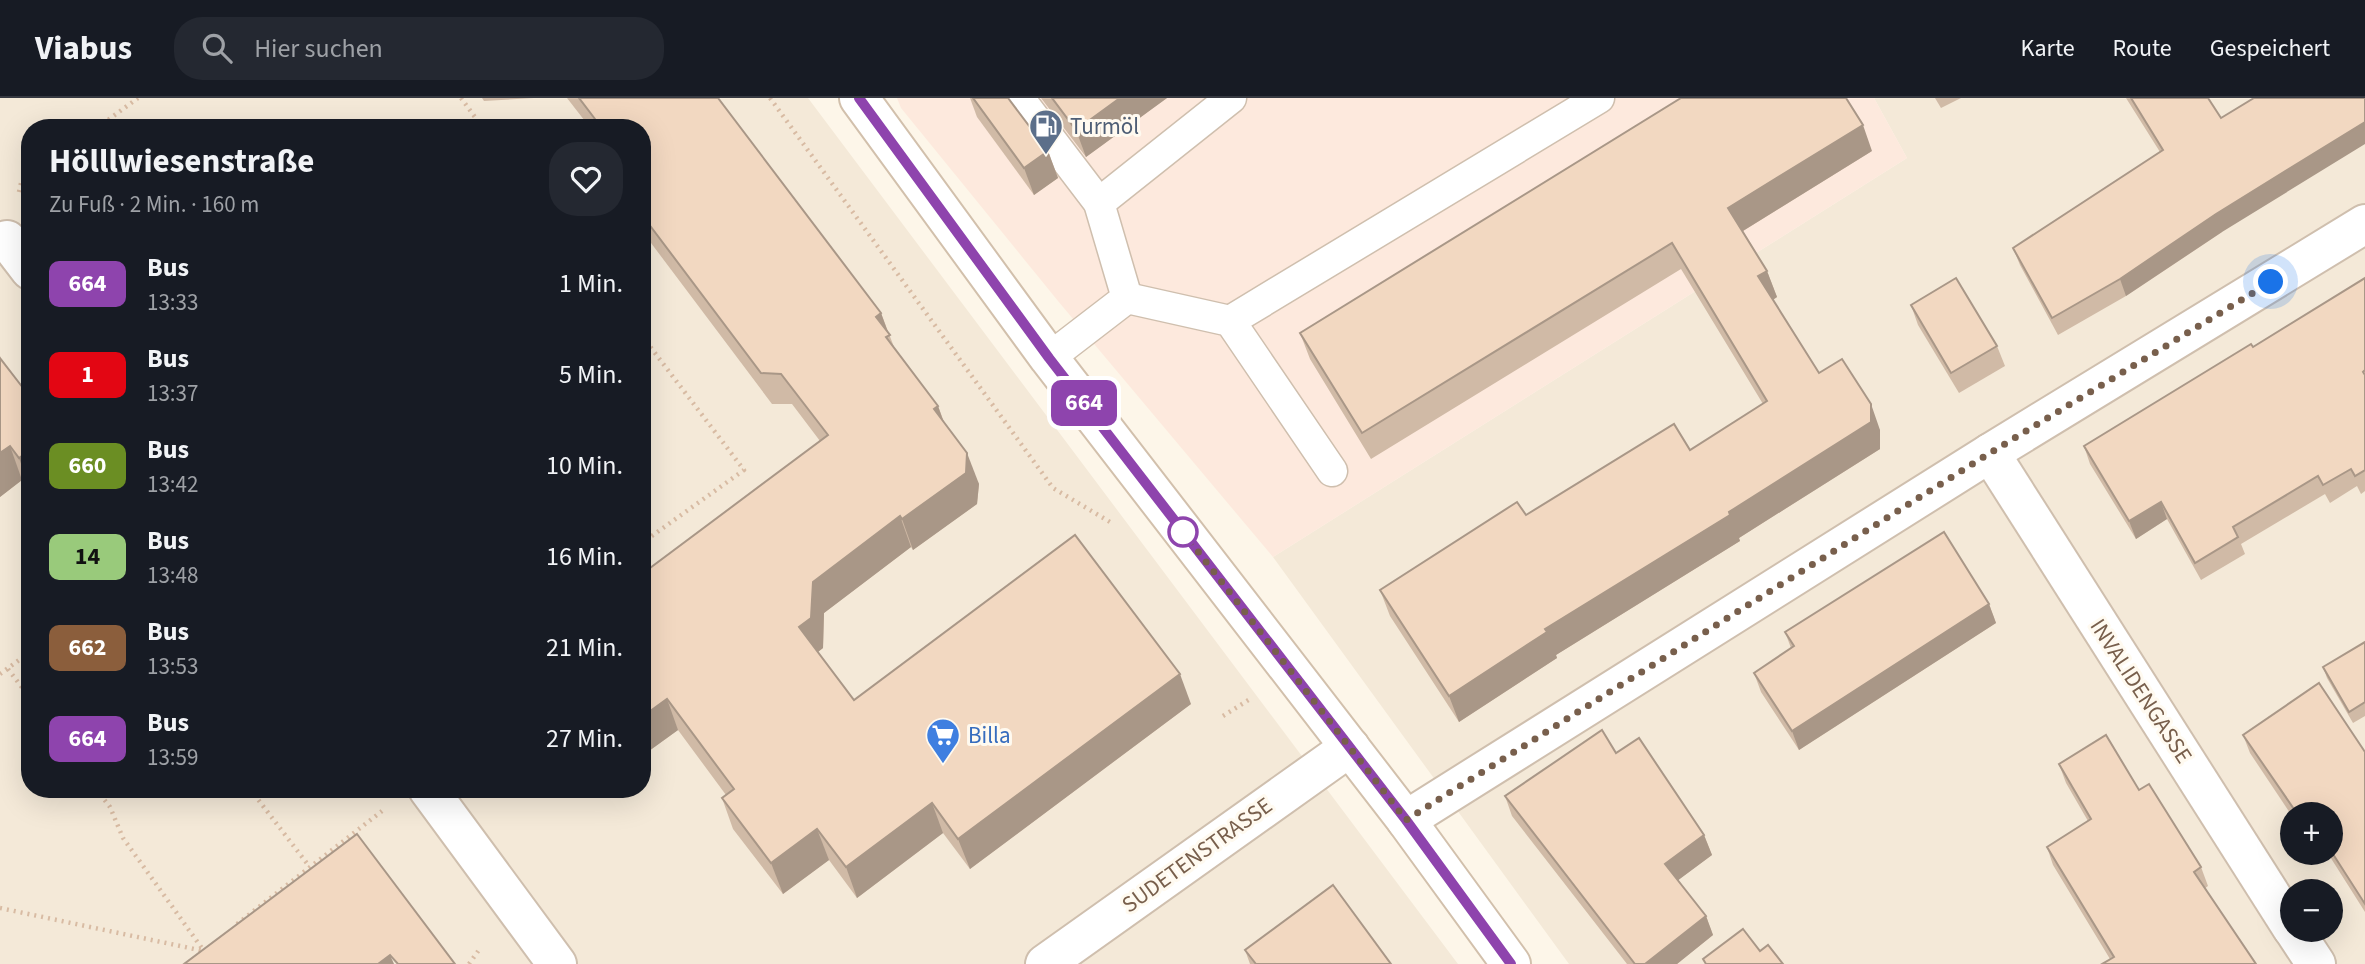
<!DOCTYPE html>
<html lang="de">
<meta charset="utf-8">
<style>
:root{--surface:#171b24;--page:#242831;--text:#f1f3f6;--muted:#9ea1a6;--line:#363941}
body{margin:0;font-family:"Source Sans 3",sans-serif;background:var(--page);color:var(--text);height:100vh;display:flex;flex-direction:column;font-size:26px;white-space:nowrap}
*{box-sizing:border-box;margin:0}
p{font-size:23px;color:var(--muted)}
.icon{flex:none;width:38px;height:38px;fill:none;stroke:currentColor;stroke-width:2;stroke-linecap:round;stroke-linejoin:round}
.map{position:relative;flex:1;overflow:hidden}
.panel{position:absolute;left:21px;top:21px;width:630px;height:679px;display:flex;flex-direction:column;background:var(--surface);border-radius:28px;box-shadow:0 7px 28px #0002}
.panel>*{flex:none}
.badge{padding:0 14px;border-radius:10px;font-size:24px;line-height:46px}
.fabs{position:absolute;left:2280px;top:704px;display:grid;gap:14px}
.fabs a{display:grid;place-items:center;width:63px;height:63px;border-radius:50%;background:var(--surface);box-shadow:0 7px 28px #0002;font-size:35px}
.you{position:absolute;width:35px;height:35px;margin:-18px;border:5px solid #fff;border-radius:50%;background:#1a73e8;box-shadow:0 0 0 10px #1a73e833}
.map>.badge{position:absolute;translate:-50% -50%;box-shadow:0 0 0 4px #fff}
.round{display:grid;place-items:center;flex:none;width:74px;height:74px;border-radius:28px;background:var(--page)}
.summary{display:flex;align-items:center;justify-content:space-between;height:119px;padding:0 28px}
h1{font-size:33px;font-weight:700;line-height:52px}
ul{padding:0;list-style:none}
li{display:flex;align-items:center;gap:21px;height:91px;padding:0 28px}
li div{flex:1}
li b{display:block;font-size:26px}
li em{font-style:normal}
li .badge{min-width:77px;font-weight:700;text-align:center}
header{display:flex;align-items:center;gap:42px;box-sizing:border-box;height:98px;padding:0 35px;background:var(--surface);border-bottom:2px solid var(--line)}
header strong{font-size:33px}
nav{display:flex;gap:38px;margin-inline-start:auto;font-size:24px}
.search{width:490px;height:63px;background:var(--page);display:flex;align-items:center;gap:18px;box-sizing:border-box;padding:0 24px;border-radius:28px;color:var(--muted);font-size:26px}
.map>svg:first-child{display:block}
.residential{fill:#f4e9d8;fill-rule:evenodd}
.commercial{fill:#fde9dd}
.lines{fill:none;stroke-linecap:round;stroke-linejoin:round}
.service-casing{stroke:#cfbfae;stroke-width:33}
.minor-casing{stroke:#cfbfae;stroke-width:42}
.secondary-casing{stroke:#d2c0ac;stroke-width:42}
.path{stroke:#d8bba3;stroke-width:4.5;stroke-dasharray:2 5;stroke-linecap:butt}
.service{stroke:#fff;stroke-width:30}
.minor{stroke:#fff;stroke-width:38}
.secondary{stroke:#fff;stroke-width:38}
.wall{fill:#d0baa6}
.shaded-wall{fill:#a99787}
.building{fill:#f2d8c1;stroke:#a99787;stroke-width:2}
.line-casing{stroke:#fff;stroke-width:16}
.line{stroke:#8e44ad;stroke-width:10}
.walk{stroke:#785f4c;stroke-width:7;stroke-dasharray:0 12.6}
.stop-dot{fill:#fff;stroke:#8e44ad;stroke-width:3.5}
.labels{text-anchor:middle;dominant-baseline:central;stroke-width:6;stroke-linejoin:round;paint-order:stroke}
.service-label{font-size:23px;fill:#4e5e75;stroke:#fffaf0;text-anchor:start}
.street-label{font-size:23px;fill:#785f4c;stroke:#fffaf0}
.shop-label{font-size:23px;fill:#366cbe;stroke:#fffaf0;text-anchor:start}
</style>
<header>
<strong>Viabus</strong>
<div class="search"><svg class="icon" aria-label="search" viewBox="0 0 24 24"><circle cx="10" cy="10" r="6"/><path d="M15 15l6 6"/></svg>Hier suchen</div>
<nav><a>Karte</a><a>Route</a><a>Gespeichert</a></nav>
</header>
<div class="map">
<svg width="2365" height="866" viewBox="0 0 2365 866">
<rect width="100%" height="100%" fill="#fdf6e9"/>
<g class="residential">
<path d="M 0,0 L 808,0 L 1458,866 L 0,866 ZM 30,30 L 642,30 L 642,691 L 30,691 Z"/>
<path d="M 1874,0 L 2365,0 L 2365,866 L 1569,866 L 1273,459 L 1907,60 ZM 2292,716 L 2331,716 L 2331,754 L 2292,754 ZM 2292,793 L 2331,793 L 2331,831 L 2292,831 Z"/>
</g>
<path class="commercial" d="M 897,0 L 1874,0 L 1907,60 L 1273,459 L 1058,203 L 901,10 Z"/>
<g class="lines">
<g class="service-casing">
<g id="service">
<path d="M 1019,0 L 1099,105 L 1127,200 L 1049,260"/>
<path d="M 1099,105 L 1231,0"/>
<path d="M 1127,200 L 1230,223 L 1332,373"/>
<path d="M 1230,223 L 1599,0"/>
</g>
</g>
<g class="minor-casing">
<g id="minor">
<path d="M 0,144 L 7,142 L 30,172"/>
<path d="M 1990,355 L 2292,830"/>
<path d="M 428,691 L 557,866"/>
<path d="M 1406,722 L 1990,355 L 2365,126"/>
<path d="M 2293,831 L 2316,866"/>
<path d="M 1045,866 L 1350,649"/>
</g>
</g>
<g class="secondary-casing">
<path id="secondary" d="M 859,0 L 1049,260 L 1406,722 L 1511,866"/>
</g>
<g class="path">
<path d="M 461,0 L 483,30"/>
<path d="M 770,0 L 1053,390 L 1110,424"/>
<path d="M 97,30 L 138,0"/>
<path d="M 19,94 L 21,85 L 30,79"/>
<path d="M 642,238 L 744,372 L 642,445"/>
<path d="M 8,571 L 30,600"/>
<path d="M 0,576 L 30,554"/>
<path d="M 1223,618 L 1250,601"/>
<path d="M 96,691 L 110,709 L 123,740 L 204,853"/>
<path d="M 250,691 L 309,768"/>
<path d="M 0,810 L 204,853"/>
<path d="M 237,826 L 382,713"/>
<path d="M 469,866 L 481,849"/>
</g>
<use href="#service" class="service"/>
<use href="#minor" class="minor"/>
<use href="#secondary" class="secondary"/>
</g>
<g class="wall">
<path d="M 482,0 L 534,0 L 484,3 Z"/>
<path d="M 567,0 L 718,0 L 881,215 L 894,249 L 938,308 L 944,324 L 979,386 L 977,406 L 913,452 L 911,449 L 824,515 L 823,550 L 818,554 L 854,602 L 1191,606 L 970,771 L 943,735 L 857,800 L 829,762 L 783,796 L 733,731 L 722,700 L 726,697 L 678,632 L 642,658 L 642,476 L 820,343 L 792,306 L 772,306 L 642,133 L 642,30 L 588,27 Z"/>
<path d="M 970,0 L 1008,0 L 1048,53 L 1058,80 L 1034,97 L 977,19 Z"/>
<path d="M 1041,0 L 1167,0 L 1086,59 Z"/>
<path d="M 1935,0 L 1961,0 L 1941,10 Z"/>
<path d="M 2126,0 L 2208,0 L 2222,134 L 2126,198 L 2058,237 L 2020,167 L 2013,150 L 2160,54 Z"/>
<path d="M 1872,53 L 1743,133 L 1767,173 L 1777,199 L 1773,202 L 1819,275 L 1880,332 L 1880,351 L 1739,440 L 1740,443 L 1556,557 L 1557,560 L 1459,624 L 1390,518 L 1380,492 L 1526,417 L 1690,352 L 1763,306 L 1681,171 L 1371,361 L 1310,261 L 1300,235 Z"/>
<path d="M 2365,180 L 2365,393 L 2361,396 L 2357,388 L 2330,405 L 2325,396 L 2241,446 L 2245,456 L 2201,482 L 2167,421 L 2136,441 L 2090,366 L 2084,348 L 2253,249 Z"/>
<path d="M 1911,207 L 1997,248 L 2005,268 L 1959,295 L 1918,227 Z"/>
<path d="M 0,260 L 30,299 L 30,393 L 22,382 L 0,399 Z"/>
<path d="M 1989,506 L 1996,525 L 1799,652 L 1761,594 L 1754,575 L 1791,550 L 1785,534 Z"/>
<path d="M 2365,544 L 2365,618 L 2353,625 L 2327,580 L 2323,569 Z"/>
<path d="M 2243,637 L 2365,654 L 2365,814 L 2327,754 L 2331,754 L 2331,716 L 2292,716 L 2292,718 L 2250,655 Z"/>
<path d="M 1616,655 L 1704,737 L 1712,757 L 1678,782 L 1706,818 L 1713,837 L 1677,866 L 1627,866 L 1512,718 L 1505,698 Z"/>
<path d="M 2059,666 L 2139,692 L 2201,769 L 2208,788 L 2110,861 L 2053,767 L 2047,749 L 2088,723 L 2066,685 Z"/>
<path d="M 1245,852 L 1391,866 L 1250,866 Z"/>
</g>
<g class="shaded-wall">
<path d="M 1120,0 L 1167,0 L 1086,59 L 1076,32 Z"/>
<path d="M 2365,24 L 2365,46 L 2222,134 L 2126,198 L 2120,181 L 2216,116 Z"/>
<path d="M 1863,27 L 1872,53 L 1738,136 L 1728,110 Z"/>
<path d="M 1048,53 L 1058,80 L 1034,97 L 1024,70 Z"/>
<path d="M 1767,173 L 1777,199 L 1768,205 L 1758,178 Z"/>
<path d="M 881,215 L 889,237 L 876,219 Z"/>
<path d="M 1871,306 L 1880,332 L 1880,351 L 1739,440 L 1740,443 L 1556,557 L 1557,560 L 1459,624 L 1449,598 L 1545,531 L 1729,414 Z"/>
<path d="M 938,308 L 949,339 L 934,311 Z"/>
<path d="M 10,348 L 22,382 L 0,399 L 0,355 Z"/>
<path d="M 30,352 L 30,391 L 19,360 Z"/>
<path d="M 967,355 L 979,386 L 977,406 L 913,452 L 902,421 Z"/>
<path d="M 2161,404 L 2167,421 L 2136,441 L 2129,423 Z"/>
<path d="M 900,418 L 911,449 L 824,515 L 823,550 L 810,560 L 799,529 L 813,484 Z"/>
<path d="M 1989,506 L 1996,525 L 1799,652 L 1792,633 Z"/>
<path d="M 1180,576 L 1191,606 L 970,771 L 958,741 Z"/>
<path d="M 667,601 L 678,632 L 642,658 L 642,619 Z"/>
<path d="M 932,705 L 943,735 L 857,800 L 846,769 Z"/>
<path d="M 2303,709 L 2306,716 L 2296,716 L 2296,714 Z"/>
<path d="M 817,731 L 829,762 L 783,796 L 771,765 Z"/>
<path d="M 1704,737 L 1712,757 L 1673,786 L 1665,766 Z"/>
<path d="M 1706,818 L 1713,837 L 1677,866 L 1645,866 Z"/>
<path d="M 390,857 L 394,866 L 378,866 Z"/>
</g>
<g class="building">
<path d="M 579,0 L 718,0 L 881,215 L 876,219 L 890,237 L 886,239 L 938,308 L 934,311 L 967,355 L 966,375 L 902,421 L 900,418 L 813,484 L 811,520 L 799,529 L 854,602 L 1075,437 L 1180,576 L 958,741 L 932,705 L 846,769 L 817,731 L 771,765 L 722,700 L 734,691 L 667,601 L 642,619 L 642,476 L 828,337 L 781,276 L 761,275 L 642,117 L 642,30 L 584,30 L 595,21 Z"/>
<path d="M 973,0 L 1008,0 L 1048,53 L 1024,70 Z"/>
<path d="M 1052,0 L 1120,0 L 1076,32 Z"/>
<path d="M 1681,0 L 1846,0 L 1863,27 L 1728,110 L 1767,173 L 1758,178 L 1819,275 L 1842,261 L 1871,306 L 1871,324 L 1729,414 L 1730,417 L 1545,531 L 1547,534 L 1449,598 L 1380,492 L 1517,404 L 1526,417 L 1674,326 L 1690,352 L 1767,303 L 1672,145 L 1362,335 L 1300,235 Z"/>
<path d="M 2131,0 L 2208,0 L 2221,20 L 2254,0 L 2365,0 L 2365,24 L 2216,116 L 2120,181 L 2052,220 L 2013,150 L 2163,52 Z"/>
<path d="M 1956,180 L 1997,248 L 1951,275 L 1911,207 Z"/>
<path d="M 2365,180 L 2365,272 L 2363,274 L 2365,277 L 2365,372 L 2355,378 L 2351,371 L 2323,387 L 2318,378 L 2233,429 L 2238,439 L 2195,465 L 2161,404 L 2129,423 L 2084,348 L 2251,246 L 2253,249 Z"/>
<path d="M 0,260 L 30,299 L 30,352 L 19,360 L 10,348 L 0,355 Z"/>
<path d="M 1944,434 L 1989,506 L 1792,633 L 1754,575 L 1794,548 L 1785,534 Z"/>
<path d="M 2365,544 L 2365,604 L 2349,614 L 2323,569 Z"/>
<path d="M 2319,585 L 2365,654 L 2365,806 L 2331,753 L 2331,716 L 2308,716 L 2303,709 L 2296,714 L 2243,637 Z"/>
<path d="M 1602,632 L 1616,655 L 1639,640 L 1704,737 L 1665,766 L 1706,818 L 1645,866 L 1635,866 L 1505,698 Z"/>
<path d="M 2106,637 L 2139,692 L 2149,686 L 2201,769 L 2194,774 L 2256,866 L 2102,866 L 2114,859 L 2047,749 L 2091,721 L 2059,666 Z"/>
<path d="M 357,736 L 455,866 L 398,866 L 390,857 L 378,866 L 184,866 Z"/>
<path d="M 1333,787 L 1391,866 L 1256,866 L 1245,852 Z"/>
<path d="M 1743,831 L 1760,853 L 1768,847 L 1783,866 L 1706,866 L 1703,861 Z"/>
</g>
<g class="lines">
<g class="line-casing">
<path id="line" d="M 859,0 L 1049,260 L 1406,722 L 1511,866"/>
</g>
<use href="#line" class="line"/>
<path class="walk" d="M 1183,434 L 1406,722 L 1990,355 L 2271,184"/>
</g>
<defs>
<g id="fuel-pin" transform="scale(1.75)"><path d="M0 17L-7.5 6A9.5 9.5 0 1 1 7.5 6Z" fill="#5c6f8a" stroke="#fffaf0"/><path d="M-5.5-6h7V0h2V4h1.3V-2.5L3-4.5l.8-.8L6-3V5H2.5V1h-1V6h-7ZM-4.2-4.7v3.2H.2V-4.7Z" fill="#fff"/></g>
<g id="supermarket-pin" transform="scale(1.75)"><path d="M0 17L-7.5 6A9.5 9.5 0 1 1 7.5 6Z" fill="#3f7fe0" stroke="#fffaf0"/><path d="M-6-5.5h2.5l.6 2H6L4.5 2H-2.5L-4.4-4H-6ZM-1.5 3.2a1.3 1.3 0 1 0 .1 0ZM3 3.2a1.3 1.3 0 1 0 .1 0Z" fill="#fff"/></g>
</defs>
<g fill-rule="evenodd">
<use href="#fuel-pin" x="1046" y="28"/>
<use href="#supermarket-pin" x="943" y="637"/>
</g>
<circle class="stop-dot" cx="1183" cy="434" r="14"/>
<g class="labels">
<g class="service-label">
<text x="1070" y="28">Turmöl</text>
</g>
<g class="street-label">
<text transform="translate(2141 593) rotate(57)">INVALIDENGASSE</text>
<text transform="translate(1197 757) rotate(-36)">SUDETENSTRASSE</text>
</g>
<g class="shop-label">
<text x="968" y="637">Billa</text>
</g>
</g>
</svg>
<div class="fabs">
<a>+</a>
<a>−</a>
</div>
<div class="you" style="left:2271px;top:184px"></div>
<b class="badge" style="left:1084px;top:305px;background:#8e44ad;color:#fff">664</b>
<section class="panel">
<div class="summary"><div><h1>Hölllwiesenstraße</h1><p>Zu Fuß · 2 Min. · 160 m</p></div><a class="round"><svg class="icon" aria-label="heart" viewBox="0 0 24 24"><path d="M12 20l-8-8c-3-5 5-10 8-4 3-6 11-1 8 4z"/></svg></a></div>
<ul>
<li><span class="badge" style="background:#8e44ad;color:#fff">664</span><div><b>Bus</b><p>13:33</p></div><em>1 Min.</em></li>
<li><span class="badge" style="background:#e30613;color:#fff">1</span><div><b>Bus</b><p>13:37</p></div><em>5 Min.</em></li>
<li><span class="badge" style="background:#6b8e23;color:#fff">660</span><div><b>Bus</b><p>13:42</p></div><em>10 Min.</em></li>
<li><span class="badge" style="background:#99ca7b;color:#111">14</span><div><b>Bus</b><p>13:48</p></div><em>16 Min.</em></li>
<li><span class="badge" style="background:#8b5e3c;color:#fff">662</span><div><b>Bus</b><p>13:53</p></div><em>21 Min.</em></li>
<li><span class="badge" style="background:#8e44ad;color:#fff">664</span><div><b>Bus</b><p>13:59</p></div><em>27 Min.</em></li>
</ul>
</section>
</div>
